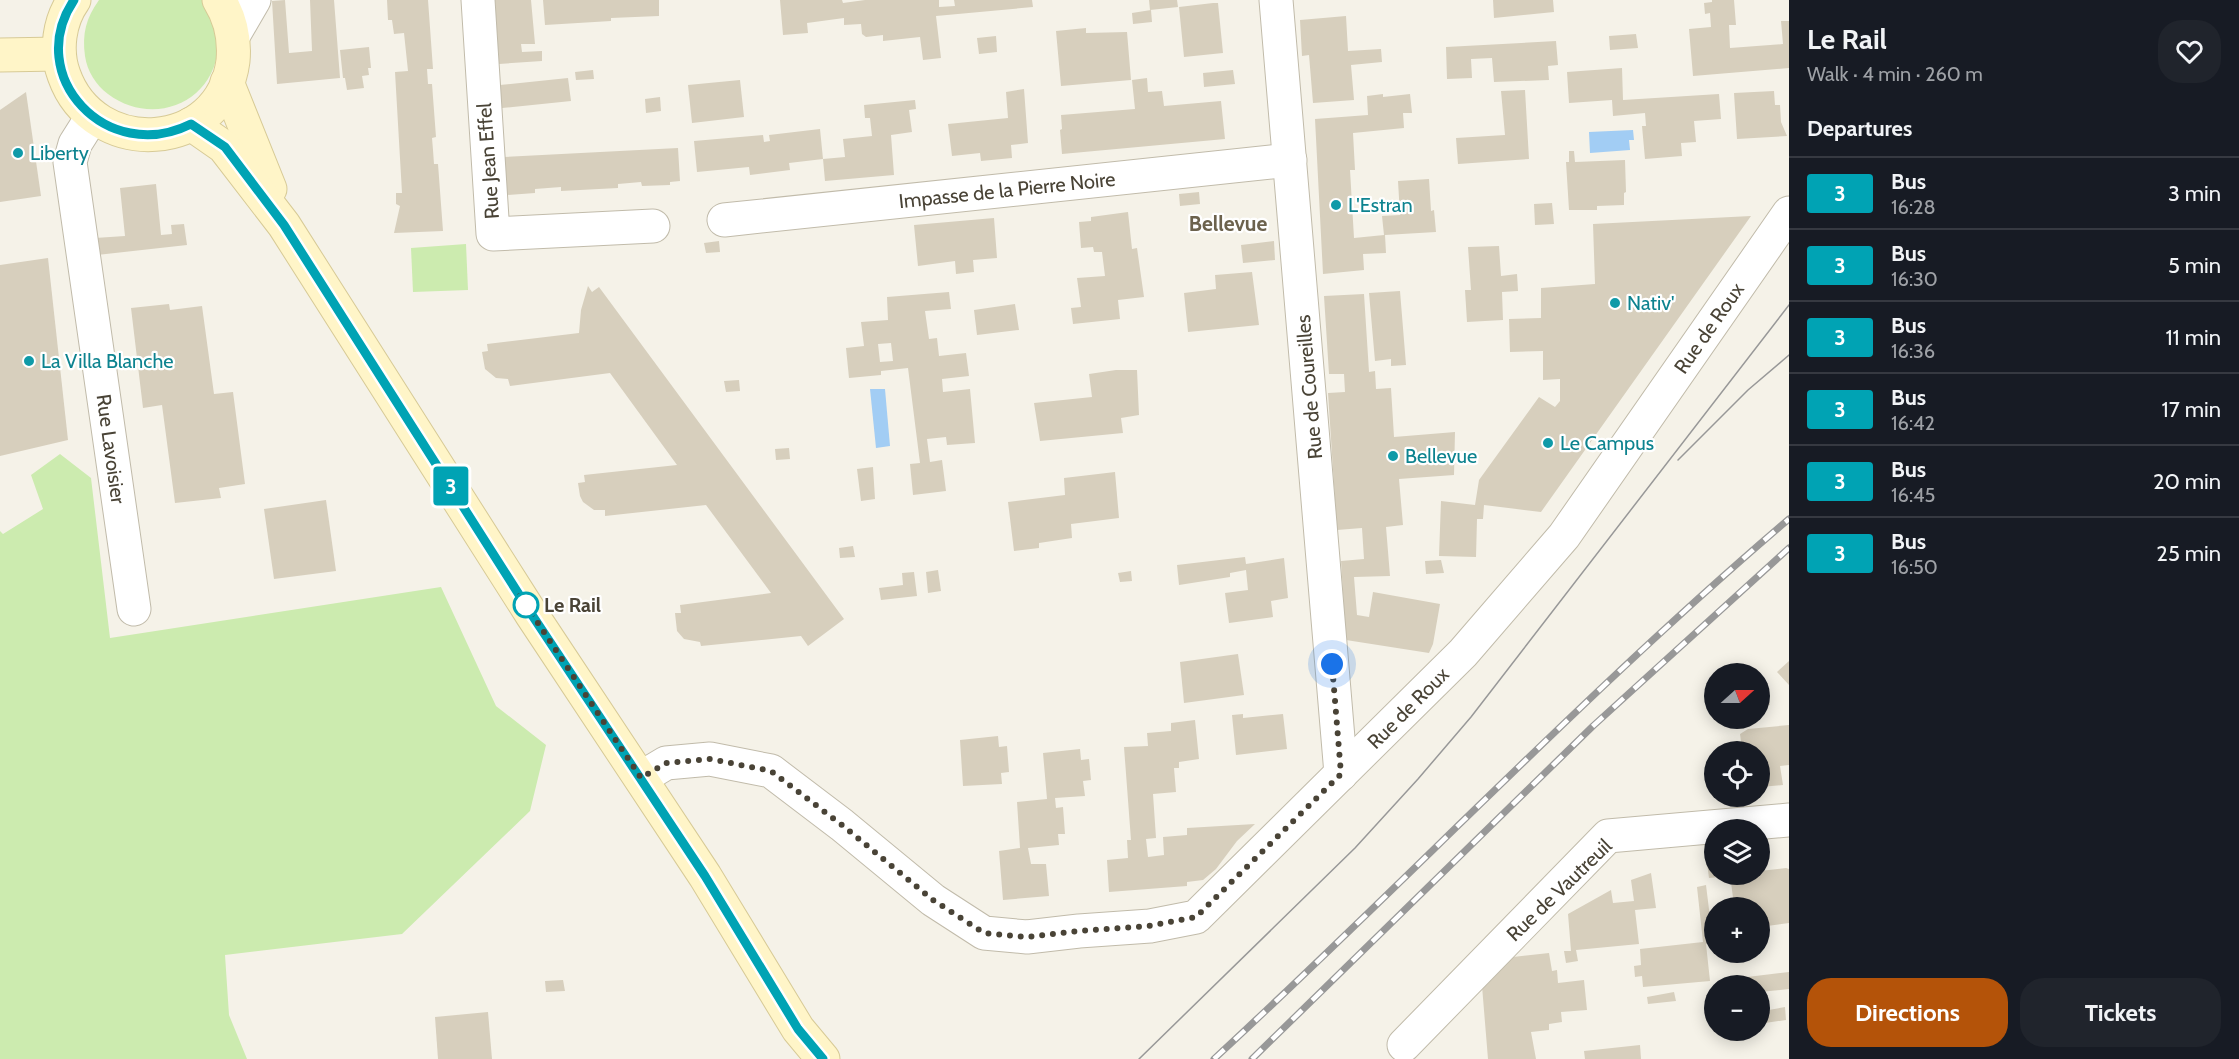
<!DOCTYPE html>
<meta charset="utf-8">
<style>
:root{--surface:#171b24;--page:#20242c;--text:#f1f3f6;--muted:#9ea1a6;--line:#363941;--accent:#b45309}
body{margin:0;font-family:Cabin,sans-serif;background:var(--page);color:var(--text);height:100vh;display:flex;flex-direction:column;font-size:22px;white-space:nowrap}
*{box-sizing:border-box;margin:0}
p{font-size:20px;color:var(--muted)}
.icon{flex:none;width:33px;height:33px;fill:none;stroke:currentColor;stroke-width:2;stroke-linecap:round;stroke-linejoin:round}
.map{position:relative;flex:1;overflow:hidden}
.side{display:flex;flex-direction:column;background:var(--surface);width:450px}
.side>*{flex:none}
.badge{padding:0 12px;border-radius:4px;font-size:21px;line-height:39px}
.needle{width:39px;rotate:69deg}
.tools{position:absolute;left:1704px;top:663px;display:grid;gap:12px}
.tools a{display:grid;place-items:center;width:66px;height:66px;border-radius:50%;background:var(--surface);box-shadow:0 3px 15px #0003;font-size:30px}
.you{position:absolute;width:30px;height:30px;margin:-15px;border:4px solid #fff;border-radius:50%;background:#1a73e8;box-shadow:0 0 0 9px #1a73e833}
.map>.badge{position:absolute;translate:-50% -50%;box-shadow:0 0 0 3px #fff}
h2{padding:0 18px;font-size:22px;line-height:54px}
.round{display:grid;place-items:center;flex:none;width:63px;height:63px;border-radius:24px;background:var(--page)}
.overview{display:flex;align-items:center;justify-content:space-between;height:102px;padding:0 18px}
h1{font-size:28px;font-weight:800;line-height:45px}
.action{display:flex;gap:12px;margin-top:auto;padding:12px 18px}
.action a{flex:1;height:69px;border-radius:24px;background:var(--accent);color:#fff;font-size:24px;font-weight:800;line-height:69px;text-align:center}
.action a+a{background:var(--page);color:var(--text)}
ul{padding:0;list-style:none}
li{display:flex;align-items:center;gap:18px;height:72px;padding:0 18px;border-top:2px solid var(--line)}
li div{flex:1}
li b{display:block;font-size:22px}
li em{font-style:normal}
li .badge{min-width:66px;font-weight:700;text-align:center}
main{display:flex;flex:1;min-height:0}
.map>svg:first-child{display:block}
.green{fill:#ccebaf}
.water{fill:#a2cdf4}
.building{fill:#d7cfbd;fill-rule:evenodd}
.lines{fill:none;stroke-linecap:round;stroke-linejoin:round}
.street-casing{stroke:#c1bbaa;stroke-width:35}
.secondary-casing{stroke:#d7ca96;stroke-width:35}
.street{stroke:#fff;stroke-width:33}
.secondary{stroke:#fff5c8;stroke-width:33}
.tram{stroke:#989898;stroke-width:1.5}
.rail-casing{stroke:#989898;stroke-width:7}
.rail{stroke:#fff;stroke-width:4.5;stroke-dasharray:14;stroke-linecap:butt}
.line-casing{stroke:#fff;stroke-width:14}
.line{stroke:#00a3b4;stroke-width:9}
.walk{stroke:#494336;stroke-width:6;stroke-dasharray:0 10.8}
.culture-dot{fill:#0f9aa8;stroke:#fff;stroke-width:2}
.stop-dot{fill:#fff;stroke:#00a3b4;stroke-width:3}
.labels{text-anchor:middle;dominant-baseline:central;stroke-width:4.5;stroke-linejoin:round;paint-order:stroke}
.culture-label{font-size:20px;fill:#0d838f;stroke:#fff;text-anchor:start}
.street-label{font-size:20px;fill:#494336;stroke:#fff}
.stop-label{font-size:20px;font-weight:bold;fill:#494336;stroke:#fff;text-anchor:start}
.neighbourhood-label{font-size:21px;font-weight:bold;fill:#6c624d;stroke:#fff}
</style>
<main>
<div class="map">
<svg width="1789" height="1059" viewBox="0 0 1789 1059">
<rect width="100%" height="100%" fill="#f5f2e8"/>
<g class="green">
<path d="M 99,0 L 203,0 C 211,14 220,30 218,48 C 213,104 152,127 108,94 C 96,85 87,71 85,56 C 82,34 86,18 99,0 Z"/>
<path d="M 466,244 L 468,290 L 413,292 L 411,248 Z"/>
<path d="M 60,454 L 91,478 L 110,638 L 441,587 L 496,706 L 546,745 L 530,811 L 402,934 L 225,955 L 229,1015 L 247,1059 L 0,1059 L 0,531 L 3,534 L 43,509 L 31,475 Z"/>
</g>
<g class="water">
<path d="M 1633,130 L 1634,140 L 1629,140 L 1630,150 L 1590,153 L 1589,132 Z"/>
<path d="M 870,389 L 885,389 L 890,446 L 876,448 Z"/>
</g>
<g class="building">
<path d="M 285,0 L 289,53 L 312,51 L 310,0 L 334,0 L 340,78 L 277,84 L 272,1 Z"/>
<path d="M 387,0 L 428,0 L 433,69 L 427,69 L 428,84 L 432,84 L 436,137 L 432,138 L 433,150 L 434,164 L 438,164 L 443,231 L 394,233 L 400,206 L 396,204 L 396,193 L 402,193 L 395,72 L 408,71 L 404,33 L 394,34 L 392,20 L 388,20 Z"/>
<path d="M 495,0 L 531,0 L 535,44 L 521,44 L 522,52 L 542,51 L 542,61 L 499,64 Z"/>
<path d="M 543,0 L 659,0 L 659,16 L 611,18 L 611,21 L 545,25 Z"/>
<path d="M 780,0 L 842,0 L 843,3 L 865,0 L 939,0 L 939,7 L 955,6 L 954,0 L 1032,0 L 1033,7 L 936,16 L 941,58 L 923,60 L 920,37 L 883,41 L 883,35 L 866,37 L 862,34 L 861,24 L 844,25 L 844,18 L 807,23 L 808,33 L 783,35 Z"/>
<path d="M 1149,0 L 1177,0 L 1178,7 L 1150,10 Z"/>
<path d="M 1493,0 L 1553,0 L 1554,12 L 1494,18 Z"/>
<path d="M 1712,0 L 1734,0 L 1736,25 L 1729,25 L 1730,48 L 1783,44 L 1781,21 L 1789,21 L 1789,68 L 1693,76 L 1689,29 L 1711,27 L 1710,13 L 1705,14 L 1704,3 L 1712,2 Z"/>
<path d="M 1213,3 L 1218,3 L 1223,53 L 1184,57 L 1179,7 Z"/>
<path d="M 1151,10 L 1152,22 L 1133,24 L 1132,13 Z"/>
<path d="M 1346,16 L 1348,51 L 1381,49 L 1382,62 L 1351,65 L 1354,100 L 1313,103 L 1309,55 L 1302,56 L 1300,20 Z"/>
<path d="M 1086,28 L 1086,33 L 1127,32 L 1131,80 L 1061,86 L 1056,31 Z"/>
<path d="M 1636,34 L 1638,48 L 1610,50 L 1609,36 Z"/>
<path d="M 996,36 L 997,52 L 979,54 L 977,38 Z"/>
<path d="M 1556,41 L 1558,65 L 1548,66 L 1549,80 L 1494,82 L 1492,58 L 1471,59 L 1472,78 L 1447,79 L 1446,47 Z"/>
<path d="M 369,47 L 371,68 L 368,68 L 369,75 L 362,76 L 364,88 L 347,90 L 345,78 L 343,78 L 340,50 Z"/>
<path d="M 1622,68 L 1623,100 L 1719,94 L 1721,119 L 1694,121 L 1696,142 L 1681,143 L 1682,156 L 1645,159 L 1642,126 L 1646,126 L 1645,113 L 1613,116 L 1612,100 L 1569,103 L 1567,72 Z"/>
<path d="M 593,70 L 594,79 L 576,80 L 575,72 Z"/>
<path d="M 1233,70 L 1235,84 L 1204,87 L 1203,73 Z"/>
<path d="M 568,78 L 571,101 L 502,108 L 500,85 Z"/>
<path d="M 1147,78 L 1148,92 L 1162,91 L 1164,106 L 1221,101 L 1225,139 L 1062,154 L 1060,130 L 1062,129 L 1061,115 L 1135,109 L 1132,80 Z"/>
<path d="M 740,80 L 744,117 L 692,123 L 688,85 Z"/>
<path d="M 1024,89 L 1028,143 L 1011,145 L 1012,158 L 981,161 L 980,153 L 952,156 L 948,124 L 1008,118 L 1006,92 Z"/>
<path d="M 1525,90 L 1529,159 L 1458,164 L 1456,138 L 1505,135 L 1501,91 Z"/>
<path d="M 1774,91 L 1775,105 L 1780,105 L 1781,122 L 1787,136 L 1737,139 L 1734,93 Z"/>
<path d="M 26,92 L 41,196 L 0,202 L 0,110 Z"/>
<path d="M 1383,94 L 1383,97 L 1410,94 L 1412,113 L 1403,113 L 1404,128 L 1353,133 L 1355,170 L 1350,170 L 1354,238 L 1384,235 L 1382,216 L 1400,215 L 1398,181 L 1429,179 L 1431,211 L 1434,210 L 1436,232 L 1385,235 L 1386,253 L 1363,254 L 1364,270 L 1323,274 L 1315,119 L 1368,115 L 1367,96 Z"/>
<path d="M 660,97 L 661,111 L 646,113 L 645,99 Z"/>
<path d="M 915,100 L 916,109 L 909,110 L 912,132 L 891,135 L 894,175 L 825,181 L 823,159 L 845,157 L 843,139 L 872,136 L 870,118 L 865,118 L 864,105 Z"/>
<path d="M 820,129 L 823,159 L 789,163 L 790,170 L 750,175 L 749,167 L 697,172 L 694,141 L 763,135 L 764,142 L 770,141 L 769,135 Z"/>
<path d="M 678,148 L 680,181 L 670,182 L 670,185 L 642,186 L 641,182 L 618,184 L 618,188 L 561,191 L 561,187 L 535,189 L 535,193 L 507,195 L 504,157 Z"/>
<path d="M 1569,151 L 1574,151 L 1575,162 L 1625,160 L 1626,192 L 1624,193 L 1624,205 L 1597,206 L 1597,210 L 1569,210 L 1566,162 L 1569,162 Z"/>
<path d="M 156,184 L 161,235 L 172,234 L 171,225 L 184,224 L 187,245 L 97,255 L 95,238 L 125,236 L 120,188 Z"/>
<path d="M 1199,192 L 1200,204 L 1180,206 L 1179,194 Z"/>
<path d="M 1552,203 L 1554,224 L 1535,225 L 1534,204 Z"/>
<path d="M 1128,212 L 1132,249 L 1137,248 L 1144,297 L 1118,300 L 1120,319 L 1073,324 L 1071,308 L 1081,307 L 1077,278 L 1105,276 L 1102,252 L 1094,252 L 1093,247 L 1081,248 L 1079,222 L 1091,221 L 1091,217 Z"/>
<path d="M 1751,216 L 1541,512 L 1484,505 L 1483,519 L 1477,519 L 1476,557 L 1439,556 L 1441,501 L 1475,505 L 1479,480 L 1539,397 L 1555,407 L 1560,401 L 1560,379 L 1543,380 L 1543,351 L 1510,352 L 1509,319 L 1541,318 L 1541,288 L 1595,284 L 1593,224 Z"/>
<path d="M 994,218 L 997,258 L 973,260 L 974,272 L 956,274 L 955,261 L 918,266 L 914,225 Z"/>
<path d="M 719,241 L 720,252 L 706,253 L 704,243 Z"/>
<path d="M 1274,241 L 1275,260 L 1243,263 L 1241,245 Z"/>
<path d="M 1499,246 L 1501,276 L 1517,274 L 1518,291 L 1502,292 L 1503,320 L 1467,322 L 1465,290 L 1471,290 L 1468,247 Z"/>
<path d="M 48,258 L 68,440 L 0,456 L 0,265 Z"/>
<path d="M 1252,272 L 1259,325 L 1188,332 L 1184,293 L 1216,289 L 1215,275 Z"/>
<path d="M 588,286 L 592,292 L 599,287 L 844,619 L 808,646 L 801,636 L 701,646 L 700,642 L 684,639 L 677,631 L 675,613 L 681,613 L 680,605 L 771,593 L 706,505 L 605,516 L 605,510 L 594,510 L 583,502 L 580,496 L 578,483 L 585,482 L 584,475 L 677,465 L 610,373 L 510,386 L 508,379 L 496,378 L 485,369 L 482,352 L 488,351 L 487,344 L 579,333 L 581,310 Z"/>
<path d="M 1400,291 L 1406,365 L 1391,366 L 1391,359 L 1375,361 L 1369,293 Z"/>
<path d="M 949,292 L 951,309 L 925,311 L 929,339 L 937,338 L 939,356 L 966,353 L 969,376 L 942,379 L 943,392 L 970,389 L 975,443 L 947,445 L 946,437 L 927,439 L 930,462 L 942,460 L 946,491 L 913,495 L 910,464 L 920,463 L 908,368 L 881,371 L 881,375 L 849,378 L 846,348 L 864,346 L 861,322 L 888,320 L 887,297 ZM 891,343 L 893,361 L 880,362 L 878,344 Z"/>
<path d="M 1364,294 L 1369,372 L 1375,371 L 1376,389 L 1391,388 L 1394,437 L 1455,432 L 1454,475 L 1399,479 L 1403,525 L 1386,527 L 1390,576 L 1354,577 L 1357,615 L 1369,617 L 1373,592 L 1440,604 L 1433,644 L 1429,653 L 1346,640 L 1341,561 L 1364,559 L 1362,528 L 1337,530 L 1328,393 L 1345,392 L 1344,374 L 1329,374 L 1324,296 Z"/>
<path d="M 169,304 L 170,310 L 202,306 L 214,394 L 233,392 L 245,484 L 219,488 L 221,498 L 175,503 L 162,405 L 143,408 L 131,308 Z"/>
<path d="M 1015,304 L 1019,330 L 977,335 L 974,310 Z"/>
<path d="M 1116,370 L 1137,370 L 1139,415 L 1121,418 L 1123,433 L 1040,441 L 1034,403 L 1092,397 L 1089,374 Z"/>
<path d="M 739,380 L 740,391 L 726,392 L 724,381 Z"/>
<path d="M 789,448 L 790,459 L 776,460 L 775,449 Z"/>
<path d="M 873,467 L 875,499 L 861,501 L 857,469 Z"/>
<path d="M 1115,472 L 1119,518 L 1071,524 L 1072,538 L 1039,543 L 1039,548 L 1014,551 L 1008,502 L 1065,495 L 1064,478 Z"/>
<path d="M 326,500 L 336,571 L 274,579 L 264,509 Z"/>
<path d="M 853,546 L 855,557 L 840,558 L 839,548 Z"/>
<path d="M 1245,557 L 1246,564 L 1284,558 L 1288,598 L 1271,601 L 1273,617 L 1229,623 L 1225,593 L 1248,590 L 1246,570 L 1230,573 L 1230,577 L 1179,585 L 1177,565 Z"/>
<path d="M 1441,560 L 1444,573 L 1426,574 L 1425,561 Z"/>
<path d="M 938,570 L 941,591 L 928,593 L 926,572 Z"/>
<path d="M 1131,571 L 1132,581 L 1120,582 L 1118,573 Z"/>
<path d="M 914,572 L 917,596 L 881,600 L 879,588 L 903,585 L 902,573 Z"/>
<path d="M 1238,654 L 1244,695 L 1184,703 L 1180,662 Z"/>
<path d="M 1789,661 L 1789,685 L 1777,672 Z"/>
<path d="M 1765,681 L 1770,705 L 1760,707 L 1760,686 Z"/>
<path d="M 1243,714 L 1243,718 L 1283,714 L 1287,749 L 1236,755 L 1232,715 Z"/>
<path d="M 1195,720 L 1199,759 L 1179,762 L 1179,768 L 1174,768 L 1176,792 L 1153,794 L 1156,838 L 1146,839 L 1148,857 L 1164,855 L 1163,837 L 1187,835 L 1187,828 L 1255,824 L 1237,841 L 1216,869 L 1203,880 L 1187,882 L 1187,886 L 1109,892 L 1107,860 L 1128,858 L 1127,840 L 1131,840 L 1124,747 L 1148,746 L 1147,733 L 1171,731 L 1171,723 Z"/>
<path d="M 1789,725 L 1789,765 L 1780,766 L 1783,785 L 1760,787 L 1760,752 L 1739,752 L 1742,749 L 1740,734 L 1748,729 Z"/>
<path d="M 998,736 L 999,747 L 1007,746 L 1009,772 L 1001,773 L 1002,784 L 963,786 L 960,740 Z"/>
<path d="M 1080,749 L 1081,760 L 1089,759 L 1091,780 L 1083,781 L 1085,796 L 1055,798 L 1056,808 L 1063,807 L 1065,834 L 1058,834 L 1059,845 L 1028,848 L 1031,864 L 1046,864 L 1049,896 L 1003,900 L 999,851 L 1020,848 L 1017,802 L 1047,799 L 1043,753 Z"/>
<path d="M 1714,855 L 1714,874 L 1730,876 L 1709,878 L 1706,856 Z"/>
<path d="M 1786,868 L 1789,869 L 1789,923 L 1760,927 L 1760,908 L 1734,906 L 1730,874 L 1760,874 L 1760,871 Z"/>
<path d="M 1651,873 L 1656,908 L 1635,910 L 1639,944 L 1576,950 L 1578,961 L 1566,963 L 1564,951 L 1571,951 L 1568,914 L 1611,890 L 1613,903 L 1634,901 L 1631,880 Z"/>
<path d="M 1706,885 L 1713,942 L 1706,944 L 1710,981 L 1643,987 L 1642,976 L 1635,977 L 1634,966 L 1641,965 L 1640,949 L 1703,942 L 1697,887 Z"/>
<path d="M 1549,953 L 1552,971 L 1557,970 L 1558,983 L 1584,980 L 1587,1010 L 1561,1012 L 1562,1022 L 1549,1024 L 1549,1030 L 1531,1032 L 1536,1059 L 1488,1059 L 1482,986 L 1513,957 Z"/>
<path d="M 1789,972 L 1789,989 L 1760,992 L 1760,986 L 1740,986 L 1739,978 Z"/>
<path d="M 563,980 L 565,991 L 546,992 L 545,981 Z"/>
<path d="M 1674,992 L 1676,1001 L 1648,1004 L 1647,997 Z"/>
<path d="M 1785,1007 L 1786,1020 L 1765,1023 L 1763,1011 Z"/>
<path d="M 488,1012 L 492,1059 L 438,1059 L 435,1017 Z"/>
<path d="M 1640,1045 L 1641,1059 L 1585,1059 L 1584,1051 Z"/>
</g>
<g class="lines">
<g class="street-casing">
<g id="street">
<path d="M 478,0 L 493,234 L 653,226"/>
<path d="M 1276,0 L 1341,774"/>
<path d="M 233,36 L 254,0"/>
<path d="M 92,117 L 75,144 L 70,162 L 134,609"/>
<path d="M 724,220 L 1290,160"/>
<path d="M 641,778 L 666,763 L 710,759 L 771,771 L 842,825 L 933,900 L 984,933 L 1027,937 L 1079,931 L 1150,926 L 1196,917 L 1463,653 L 1564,536 L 1789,213"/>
<path d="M 1404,1045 L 1608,836 L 1789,820"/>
</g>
</g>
<g class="secondary-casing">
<g id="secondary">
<path d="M 74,0 C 59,21 55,51 64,75 C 94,160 221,153 233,61 C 235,39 231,19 219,0"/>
<path d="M 0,55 L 59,54"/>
<path d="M 227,82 L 270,189"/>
<path d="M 191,124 L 224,147 L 284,225 L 532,615 L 705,876 L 798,1029 L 823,1059"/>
</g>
</g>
<use href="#street" class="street"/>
<use href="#secondary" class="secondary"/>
<g class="tram">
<path d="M 1678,460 L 1748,390 L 1789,355"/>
<path d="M 1139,1059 L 1355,848 L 1418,779 L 1471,717 L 1789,305"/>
</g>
<g class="rail-casing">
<g id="rail">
<path d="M 1214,1059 C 1407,881 1588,690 1789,519"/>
<path d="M 1252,1059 L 1593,726 L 1789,548"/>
</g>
</g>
<use href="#rail" class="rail"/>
</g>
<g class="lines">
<g class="line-casing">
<path id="line" d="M 74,0 C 23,76 107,166 191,124 L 225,147 L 284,225 L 532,615 L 705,876 L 798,1029 L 823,1059"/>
</g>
<use href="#line" class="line"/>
<path class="walk" d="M 526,605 L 520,596 L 641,778 L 666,763 L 710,759 L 771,771 L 842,825 L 933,900 L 984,933 L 1027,937 L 1079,931 L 1149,926 L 1196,917 L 1341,774 L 1332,664"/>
</g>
<g class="culture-dot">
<circle cx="18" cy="153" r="6"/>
<circle cx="1336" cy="205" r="6"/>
<circle cx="1615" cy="303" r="6"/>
<circle cx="29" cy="361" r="6"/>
<circle cx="1548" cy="443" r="6"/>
<circle cx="1393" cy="456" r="6"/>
</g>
<circle class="stop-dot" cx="526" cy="605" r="12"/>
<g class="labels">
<g class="culture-label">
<text x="30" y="153">Liberty</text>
<text x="1348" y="205">L'Estran</text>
<text x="1627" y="303">Nativ'</text>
<text x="41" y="361">La Villa Blanche</text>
<text x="1560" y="443">Le Campus</text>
<text x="1405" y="456">Bellevue</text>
</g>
<g class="street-label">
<text transform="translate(488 161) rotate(-94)">Rue Jean Effel</text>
<text transform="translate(1007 190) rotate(-6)">Impasse de la Pierre Noire</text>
<text transform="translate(1709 328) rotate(-55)">Rue de Roux</text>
<text transform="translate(1309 387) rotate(-95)">Rue de Coureilles</text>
<text transform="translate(111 449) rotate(82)">Rue Lavoisier</text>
<text transform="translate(1408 708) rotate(-45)">Rue de Roux</text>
<text transform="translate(1559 890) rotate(-44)">Rue de Vautreuil</text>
</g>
<g class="stop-label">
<text x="544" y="605">Le Rail</text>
</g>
<g class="neighbourhood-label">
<text x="1228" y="223">Bellevue</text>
</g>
</g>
</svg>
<div class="tools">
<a><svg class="needle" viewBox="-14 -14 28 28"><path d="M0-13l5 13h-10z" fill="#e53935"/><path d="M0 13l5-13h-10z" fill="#9ea1a6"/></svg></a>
<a><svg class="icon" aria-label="locate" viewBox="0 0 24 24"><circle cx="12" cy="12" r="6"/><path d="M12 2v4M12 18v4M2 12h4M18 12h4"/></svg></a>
<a><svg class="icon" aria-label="layers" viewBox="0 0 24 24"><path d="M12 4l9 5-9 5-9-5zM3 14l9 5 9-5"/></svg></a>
<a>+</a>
<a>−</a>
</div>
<div class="you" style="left:1332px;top:664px"></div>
<b class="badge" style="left:451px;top:486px;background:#00a3b4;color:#fff">3</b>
</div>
<section class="side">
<div class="overview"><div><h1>Le Rail</h1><p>Walk · 4 min · 260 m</p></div><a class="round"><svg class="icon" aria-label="heart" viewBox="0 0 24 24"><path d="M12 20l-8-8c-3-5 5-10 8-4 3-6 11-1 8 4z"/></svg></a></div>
<h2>Departures</h2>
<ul>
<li><span class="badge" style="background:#00a3b4;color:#fff">3</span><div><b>Bus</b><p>16:28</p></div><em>3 min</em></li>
<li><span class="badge" style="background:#00a3b4;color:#fff">3</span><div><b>Bus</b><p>16:30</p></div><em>5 min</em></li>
<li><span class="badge" style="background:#00a3b4;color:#fff">3</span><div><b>Bus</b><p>16:36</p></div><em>11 min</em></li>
<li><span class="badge" style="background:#00a3b4;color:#fff">3</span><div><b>Bus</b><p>16:42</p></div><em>17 min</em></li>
<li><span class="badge" style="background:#00a3b4;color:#fff">3</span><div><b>Bus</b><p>16:45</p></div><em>20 min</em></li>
<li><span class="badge" style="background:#00a3b4;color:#fff">3</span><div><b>Bus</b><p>16:50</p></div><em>25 min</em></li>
</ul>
<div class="action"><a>Directions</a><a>Tickets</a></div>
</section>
</main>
